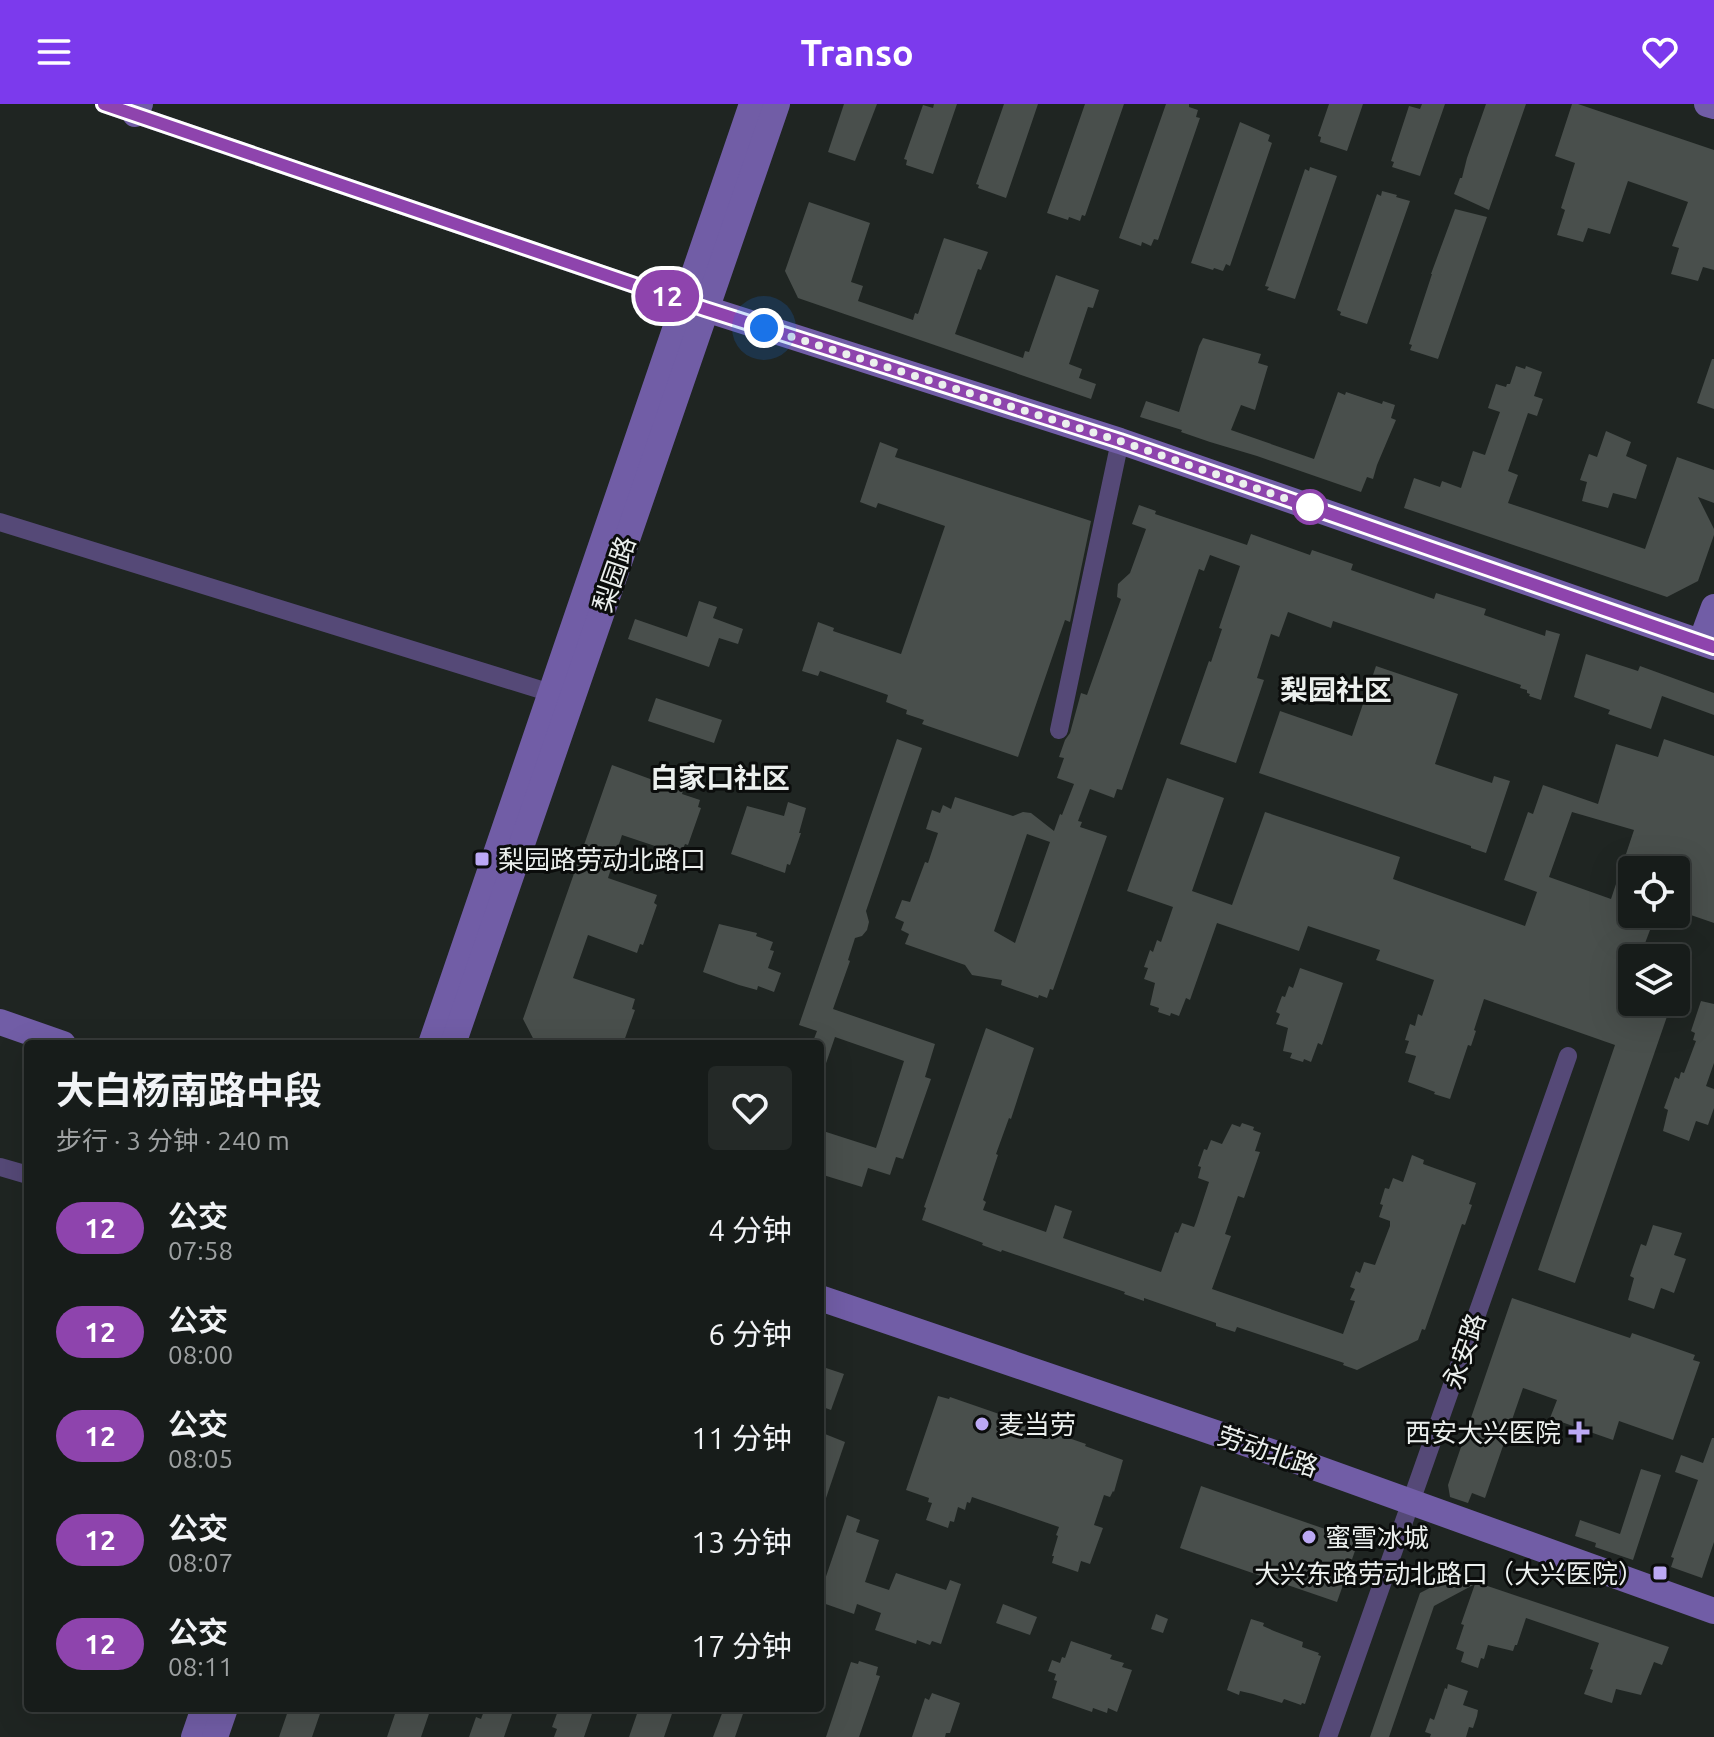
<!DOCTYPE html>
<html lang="zh">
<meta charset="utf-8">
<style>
:root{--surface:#171c1a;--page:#242927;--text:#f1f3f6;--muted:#9ea1a2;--line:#363a39;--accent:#7c3aed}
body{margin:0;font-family:Ubuntu,"Noto Sans SC",sans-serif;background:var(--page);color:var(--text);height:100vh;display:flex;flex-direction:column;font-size:30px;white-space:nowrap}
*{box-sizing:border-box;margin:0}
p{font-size:26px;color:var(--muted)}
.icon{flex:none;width:44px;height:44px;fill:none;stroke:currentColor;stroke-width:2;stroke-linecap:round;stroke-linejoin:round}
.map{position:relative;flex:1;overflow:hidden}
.drawer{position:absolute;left:24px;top:936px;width:800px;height:672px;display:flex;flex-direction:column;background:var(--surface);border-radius:8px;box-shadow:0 8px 32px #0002,0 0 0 2px var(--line)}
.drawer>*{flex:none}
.badge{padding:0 16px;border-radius:26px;font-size:28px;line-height:52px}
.fabs{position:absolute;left:1618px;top:752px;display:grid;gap:16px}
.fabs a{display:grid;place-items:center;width:72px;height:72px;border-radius:8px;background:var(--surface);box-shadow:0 8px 32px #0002,0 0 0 2px var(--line);font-size:40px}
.you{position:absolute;width:40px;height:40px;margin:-20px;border:6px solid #fff;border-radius:50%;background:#1a73e8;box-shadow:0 0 0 12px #1a73e833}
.map>.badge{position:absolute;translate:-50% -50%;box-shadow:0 0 0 4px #fff}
.round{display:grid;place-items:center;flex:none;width:84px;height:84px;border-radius:8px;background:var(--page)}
.headline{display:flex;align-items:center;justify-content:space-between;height:136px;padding:0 32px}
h1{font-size:38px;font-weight:700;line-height:60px}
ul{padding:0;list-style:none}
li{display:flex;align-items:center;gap:24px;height:104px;padding:0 32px}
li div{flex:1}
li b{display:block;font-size:30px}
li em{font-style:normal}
li .badge{min-width:88px;font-weight:700;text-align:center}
header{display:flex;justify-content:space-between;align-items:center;height:104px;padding:0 32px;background:var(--accent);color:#fff;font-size:36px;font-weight:700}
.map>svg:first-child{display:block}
.building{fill:#494f4c;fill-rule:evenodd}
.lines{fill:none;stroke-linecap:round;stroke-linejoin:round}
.street{stroke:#554977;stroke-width:18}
.secondary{stroke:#715da6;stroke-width:26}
.line-casing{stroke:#fff;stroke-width:18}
.line{stroke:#8e44ad;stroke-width:12}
.walk{stroke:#ebefed;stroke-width:8;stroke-dasharray:0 14.4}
.stop-dot{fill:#fff;stroke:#8e44ad;stroke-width:4}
.poi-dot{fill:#bca9f5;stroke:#0b0d0c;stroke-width:3}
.labels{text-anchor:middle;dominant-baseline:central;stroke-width:6;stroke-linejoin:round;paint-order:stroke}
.street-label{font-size:26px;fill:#ebefed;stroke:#0b0d0c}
.poi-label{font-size:26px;fill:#ebefed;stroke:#0b0d0c;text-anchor:start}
.neighbourhood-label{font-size:28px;font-weight:bold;fill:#ebefed;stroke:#0b0d0c}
</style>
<header><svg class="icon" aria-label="menu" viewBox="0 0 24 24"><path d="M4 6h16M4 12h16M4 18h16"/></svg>Transo<svg class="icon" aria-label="heart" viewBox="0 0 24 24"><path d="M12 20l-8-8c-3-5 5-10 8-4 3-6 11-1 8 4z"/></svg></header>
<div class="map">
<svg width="1714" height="1633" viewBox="0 0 1714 1633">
<rect width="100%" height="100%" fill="#1f2522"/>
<g class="building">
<path d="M 844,0 L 877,0 L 855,57 L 828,48 Z"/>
<path d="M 934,0 L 957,0 L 933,70 L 906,61 L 907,56 L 904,55 L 923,1 L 933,4 Z"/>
<path d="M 1004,0 L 1038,0 L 1006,94 L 978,84 L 979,81 L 976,80 Z"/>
<path d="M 1085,0 L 1124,0 L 1085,112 L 1082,111 L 1080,117 L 1069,113 L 1068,116 L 1047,109 Z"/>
<path d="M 1166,0 L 1189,0 L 1189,3 L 1198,6 L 1196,13 L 1200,14 L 1158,136 L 1154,135 L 1151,142 L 1142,138 L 1141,142 L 1119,134 Z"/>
<path d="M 1329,0 L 1363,0 L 1347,47 L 1320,38 L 1321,33 L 1318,32 Z"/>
<path d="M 1422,0 L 1445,0 L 1420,72 L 1392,63 L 1394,58 L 1391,57 L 1409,2 L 1420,5 Z"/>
<path d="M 1486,0 L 1526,0 L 1489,106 L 1454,90 L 1460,74 L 1462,74 L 1467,54 Z"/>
<path d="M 1572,0 L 1578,0 L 1714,46 L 1714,166 L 1703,163 L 1698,177 L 1671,170 L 1679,144 L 1672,142 L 1688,98 L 1628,77 L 1610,130 L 1588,124 L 1583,138 L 1557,131 L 1565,106 L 1561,104 L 1575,59 L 1555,52 Z"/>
<path d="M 1240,18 L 1270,31 L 1268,37 L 1272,39 L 1230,162 L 1226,160 L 1223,167 L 1214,164 L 1213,166 L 1191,159 Z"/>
<path d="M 1310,63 L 1337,72 L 1295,195 L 1267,186 L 1269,183 L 1265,182 L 1305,65 L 1309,67 Z"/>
<path d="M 1382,87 L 1397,91 L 1396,93 L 1410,97 L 1367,220 L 1340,211 L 1341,208 L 1337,206 L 1377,90 L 1381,92 Z"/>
<path d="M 809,98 L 870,119 L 851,178 L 863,182 L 858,197 L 913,216 L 915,209 L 918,210 L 944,134 L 988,148 L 981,166 L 978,165 L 955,230 L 1023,254 L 1025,247 L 1029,248 L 1056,171 L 1099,186 L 1093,204 L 1088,203 L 1069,260 L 1082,265 L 1079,274 L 1096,280 L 1091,295 L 798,194 L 785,167 Z"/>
<path d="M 1455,105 L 1487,113 L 1438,255 L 1410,246 L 1412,241 L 1409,240 L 1432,170 L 1431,170 Z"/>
<path d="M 1203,234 L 1261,250 L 1258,259 L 1268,262 L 1255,306 L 1241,301 L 1231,326 L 1314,355 L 1338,288 L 1345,291 L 1346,288 L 1382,300 L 1383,297 L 1395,301 L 1391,314 L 1396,316 L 1377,361 L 1373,375 L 1367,373 L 1361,388 L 1257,352 L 1210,338 L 1181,328 L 1182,326 L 1140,313 L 1146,297 L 1179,308 L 1199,242 Z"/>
<path d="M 1712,255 L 1714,255 L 1714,305 L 1697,299 Z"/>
<path d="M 1516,262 L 1525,265 L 1526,262 L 1542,268 L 1534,292 L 1543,295 L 1537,312 L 1528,309 L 1508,367 L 1518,371 L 1508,399 L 1645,445 L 1677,353 L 1714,366 L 1714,399 L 1698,393 L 1714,425 L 1714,431 L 1698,477 L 1667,493 L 1404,404 L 1414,374 L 1440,383 L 1442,377 L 1461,384 L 1473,347 L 1485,351 L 1496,319 L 1500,308 L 1488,304 L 1496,280 L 1506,283 L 1507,280 L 1510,280 Z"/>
<path d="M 1606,327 L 1631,338 L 1626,352 L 1647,361 L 1636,395 L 1613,389 L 1608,404 L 1582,397 L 1587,378 L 1580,376 L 1589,350 L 1597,353 Z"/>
<path d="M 880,338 L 898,345 L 895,353 L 1091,417 L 1070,518 L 1065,516 L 1018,653 L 922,620 L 924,616 L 906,610 L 907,606 L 886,598 L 888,591 L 820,567 L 818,572 L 802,567 L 818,518 L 834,524 L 833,527 L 901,550 L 945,422 L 878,399 L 876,404 L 860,398 Z"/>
<path d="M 1139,401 L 1156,407 L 1155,410 L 1247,441 L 1251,430 L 1310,451 L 1312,446 L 1353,460 L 1351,466 L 1434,495 L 1436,489 L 1486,505 L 1484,511 L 1545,532 L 1546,526 L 1560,530 L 1541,596 L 1529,592 L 1530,590 L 1527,589 L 1527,586 L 1520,584 L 1521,581 L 1333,517 L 1331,524 L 1288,508 L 1279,533 L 1271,530 L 1257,574 L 1264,576 L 1236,659 L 1180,640 L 1209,557 L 1211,558 L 1222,525 L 1219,524 L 1240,462 L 1210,451 L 1204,467 L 1199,465 L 1122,686 L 1117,685 L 1114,694 L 1090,685 L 1078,717 L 1082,718 L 1080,723 L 1107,732 L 1053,886 L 1050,885 L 1047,894 L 1039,891 L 1038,894 L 1001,881 L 1002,876 L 972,871 L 965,861 L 905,840 L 909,830 L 901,826 L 904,818 L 895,814 L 902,796 L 910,798 L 925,758 L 928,759 L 938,729 L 926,725 L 932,706 L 940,709 L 943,701 L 951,705 L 955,693 L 1013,712 L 1023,708 L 1031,709 L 1054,727 L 1060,710 L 1062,711 L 1074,680 L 1057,674 L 1064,654 L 1059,653 L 1065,636 L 1070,629 L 1081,589 L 1087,591 L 1121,495 L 1117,493 L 1118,480 L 1130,469 L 1146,425 L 1132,420 ZM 1027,730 L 1050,738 L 1015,839 L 994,827 Z"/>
<path d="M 699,497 L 717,503 L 713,514 L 743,525 L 738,540 L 719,534 L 709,563 L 628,535 L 635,515 L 687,533 Z"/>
<path d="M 1586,550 L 1638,567 L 1640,562 L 1714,589 L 1714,611 L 1662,592 L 1651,625 L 1608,610 L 1610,606 L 1574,593 Z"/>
<path d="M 1376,562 L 1458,590 L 1435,660 L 1492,679 L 1494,672 L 1510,677 L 1486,749 L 1471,744 L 1471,742 L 1259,669 L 1280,607 L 1352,632 Z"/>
<path d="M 656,594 L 722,616 L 714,639 L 648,617 Z"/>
<path d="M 897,635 L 922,644 L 866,807 L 869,818 L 867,826 L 862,832 L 855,834 L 848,856 L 850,857 L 833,905 L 935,940 L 925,973 L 931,975 L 903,1055 L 896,1053 L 890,1071 L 868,1064 L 862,1083 L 820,1070 L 820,1026 L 876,1044 L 904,957 L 835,933 L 822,971 L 820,971 L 820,940 L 812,940 L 817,927 L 799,921 Z"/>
<path d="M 1664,635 L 1714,652 L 1714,819 L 1685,809 L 1686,804 L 1676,801 L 1676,766 L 1632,766 L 1632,810 L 1656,810 L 1644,842 L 1673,852 L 1673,854 L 1632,854 L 1632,898 L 1672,898 L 1575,1179 L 1538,1166 L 1615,941 L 1484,895 L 1474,926 L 1476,927 L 1471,942 L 1468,941 L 1450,995 L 1434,990 L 1435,988 L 1408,978 L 1416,952 L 1405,949 L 1409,937 L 1405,936 L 1410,920 L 1415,922 L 1418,910 L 1422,912 L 1434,876 L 1376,856 L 1380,846 L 1308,822 L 1299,847 L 1217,819 L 1190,896 L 1186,894 L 1179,912 L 1171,909 L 1170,912 L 1158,908 L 1159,904 L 1150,901 L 1155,879 L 1144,875 L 1148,864 L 1144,863 L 1150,846 L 1153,848 L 1157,836 L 1161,838 L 1173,803 L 1127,787 L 1167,674 L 1224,694 L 1192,787 L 1232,801 L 1265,708 L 1400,753 L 1393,775 L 1525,822 L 1537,788 L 1504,776 L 1528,708 L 1533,710 L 1543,681 L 1598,700 L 1616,640 L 1658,653 ZM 1572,708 L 1634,726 L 1611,795 L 1549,773 Z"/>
<path d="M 612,661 L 683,687 L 682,690 L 700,696 L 698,703 L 701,704 L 688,741 L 685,740 L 682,747 L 665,741 L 664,745 L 622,731 L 608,774 L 657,791 L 654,799 L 657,801 L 643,841 L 640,840 L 637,849 L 588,831 L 573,874 L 635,895 L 632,905 L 635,906 L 623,940 L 585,940 L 573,936 L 572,938 L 564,936 L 563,940 L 536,940 L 523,915 Z"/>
<path d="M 788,698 L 806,704 L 799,729 L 801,729 L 790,761 L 787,760 L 785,769 L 731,750 L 747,702 L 784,712 Z"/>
<path d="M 719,820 L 757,829 L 756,832 L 773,838 L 770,846 L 774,847 L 768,864 L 781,869 L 774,888 L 758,882 L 757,886 L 739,881 L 703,868 Z"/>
<path d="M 1300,864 L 1343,879 L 1322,941 L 1318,939 L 1311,958 L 1304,955 L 1303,958 L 1290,954 L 1292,949 L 1283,947 L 1288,924 L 1276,920 L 1280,910 L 1276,908 L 1282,892 L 1285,893 L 1289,882 L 1293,884 Z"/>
<path d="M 1701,897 L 1714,900 L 1714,959 L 1706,982 L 1714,985 L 1714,1004 L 1708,1021 L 1696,1017 L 1689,1037 L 1663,1027 L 1668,1006 L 1664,1004 L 1675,973 L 1679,975 L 1681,968 L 1684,969 L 1696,937 L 1693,936 L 1695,929 L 1691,927 Z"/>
<path d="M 986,924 L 1034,944 L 1011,1015 L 1009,1014 L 996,1050 L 998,1051 L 983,1096 L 986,1098 L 983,1106 L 1046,1128 L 1055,1101 L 1072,1107 L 1063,1134 L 1161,1168 L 1175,1128 L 1178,1129 L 1182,1119 L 1194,1123 L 1196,1118 L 1209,1078 L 1198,1074 L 1201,1063 L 1198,1062 L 1204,1045 L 1207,1046 L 1211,1036 L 1222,1040 L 1232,1020 L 1240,1023 L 1242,1019 L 1254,1023 L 1253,1026 L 1261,1029 L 1255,1047 L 1260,1048 L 1244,1094 L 1238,1092 L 1225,1130 L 1231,1132 L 1212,1185 L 1343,1230 L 1355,1197 L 1350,1196 L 1355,1185 L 1350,1183 L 1356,1167 L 1360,1169 L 1364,1158 L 1375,1161 L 1390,1122 L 1390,1117 L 1379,1113 L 1383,1101 L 1380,1100 L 1385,1084 L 1389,1085 L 1393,1074 L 1403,1078 L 1412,1051 L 1424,1056 L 1423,1060 L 1476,1079 L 1469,1100 L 1472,1101 L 1465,1121 L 1462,1120 L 1425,1226 L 1422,1225 L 1418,1236 L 1357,1266 L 1343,1261 L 1344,1259 L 1237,1223 L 1235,1228 L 1216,1222 L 1216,1219 L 1144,1194 L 1144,1197 L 1124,1190 L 1125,1188 L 1002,1146 L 1001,1148 L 982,1141 L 983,1139 L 922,1116 L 926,1104 L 924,1103 Z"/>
<path d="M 1653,1121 L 1682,1129 L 1674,1151 L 1686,1155 L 1674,1189 L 1661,1184 L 1654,1205 L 1628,1196 L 1634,1174 L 1630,1172 L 1641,1140 L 1646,1142 Z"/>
<path d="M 1512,1194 L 1630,1234 L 1632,1229 L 1695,1251 L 1693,1256 L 1700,1258 L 1673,1336 L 1619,1317 L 1613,1336 L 1550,1314 L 1557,1296 L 1523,1284 L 1485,1394 L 1472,1389 L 1468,1399 L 1450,1393 L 1448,1381 Z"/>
<path d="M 820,1262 L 844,1270 L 831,1306 L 820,1302 Z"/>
<path d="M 938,1292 L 949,1295 L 950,1293 L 1086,1340 L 1085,1342 L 1123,1356 L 1114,1388 L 1113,1387 L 1110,1393 L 1104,1391 L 1094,1421 L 1103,1424 L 1090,1460 L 1081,1457 L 1078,1468 L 1052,1459 L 1054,1452 L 1052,1452 L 1058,1432 L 1056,1431 L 1059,1423 L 972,1393 L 970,1399 L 967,1398 L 965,1406 L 958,1403 L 954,1418 L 950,1417 L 948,1424 L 926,1416 L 932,1399 L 928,1398 L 929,1394 L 906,1386 Z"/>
<path d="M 825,1330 L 845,1338 L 822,1406 L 820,1406 L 820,1343 Z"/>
<path d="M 1712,1334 L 1714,1334 L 1714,1438 L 1702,1474 L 1671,1463 L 1674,1454 L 1671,1453 L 1698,1376 L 1675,1368 L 1681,1351 L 1703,1359 Z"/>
<path d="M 1641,1365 L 1661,1371 L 1633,1456 L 1595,1443 L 1596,1439 L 1575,1432 L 1580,1416 L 1620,1430 Z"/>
<path d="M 1201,1382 L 1351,1434 L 1356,1444 L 1337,1498 L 1180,1444 Z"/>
<path d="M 847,1411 L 860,1416 L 856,1428 L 879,1436 L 865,1478 L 889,1486 L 896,1469 L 946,1486 L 950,1476 L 961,1480 L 941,1540 L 932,1537 L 930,1541 L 917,1536 L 916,1540 L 875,1526 L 881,1509 L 857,1500 L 854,1510 L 820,1498 L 820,1490 Z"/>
<path d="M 1455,1471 L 1669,1543 L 1662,1561 L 1654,1558 L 1641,1591 L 1616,1585 L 1612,1599 L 1599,1595 L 1584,1590 L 1593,1566 L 1590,1565 L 1599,1539 L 1526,1514 L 1517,1541 L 1515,1541 L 1513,1547 L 1488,1541 L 1484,1555 L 1481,1554 L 1478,1564 L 1461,1558 L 1464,1548 L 1456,1545 L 1464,1521 L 1461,1520 L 1475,1480 L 1434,1502 L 1389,1633 L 1370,1633 L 1420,1489 Z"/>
<path d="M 1003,1500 L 1037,1513 L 1030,1531 L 996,1519 Z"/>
<path d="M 1156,1510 L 1168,1515 L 1163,1529 L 1151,1525 Z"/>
<path d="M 1251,1515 L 1264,1519 L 1263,1522 L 1274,1527 L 1303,1538 L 1302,1543 L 1319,1549 L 1318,1551 L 1321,1552 L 1305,1600 L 1302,1599 L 1301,1601 L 1284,1595 L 1282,1599 L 1253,1590 L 1240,1587 L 1239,1591 L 1227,1586 Z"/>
<path d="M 1071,1537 L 1112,1551 L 1110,1555 L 1124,1559 L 1122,1563 L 1132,1566 L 1117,1608 L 1108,1604 L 1107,1609 L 1093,1604 L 1092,1608 L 1052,1594 L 1057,1577 L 1054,1576 L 1056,1570 L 1048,1567 L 1052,1556 L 1060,1559 L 1062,1553 L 1065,1554 Z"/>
<path d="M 859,1557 L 878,1563 L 876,1571 L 880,1572 L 859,1633 L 826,1633 L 851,1558 L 858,1560 Z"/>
<path d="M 1448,1580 L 1468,1587 L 1463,1601 L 1478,1606 L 1477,1612 L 1473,1624 L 1469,1623 L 1466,1633 L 1430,1633 L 1431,1630 L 1425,1628 L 1430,1614 L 1434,1616 L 1445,1584 L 1447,1585 Z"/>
<path d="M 932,1589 L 960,1599 L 950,1629 L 946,1629 L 945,1633 L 912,1633 L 925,1594 L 929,1596 Z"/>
<path d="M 289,1604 L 322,1604 L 312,1633 L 279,1633 Z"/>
<path d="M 397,1604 L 431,1604 L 421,1633 L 387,1633 Z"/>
<path d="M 485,1604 L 514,1604 L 504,1633 L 469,1633 L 476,1613 L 481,1615 Z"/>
<path d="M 559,1604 L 594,1604 L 584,1633 L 554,1633 L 557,1625 L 552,1623 Z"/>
<path d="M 639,1604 L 674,1604 L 664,1633 L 629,1633 Z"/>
<path d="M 724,1604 L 745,1604 L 735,1633 L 713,1633 Z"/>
</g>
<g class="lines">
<g class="street">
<path d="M 104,0 L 684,198"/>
<path d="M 0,418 L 551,589"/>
<path d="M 1059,626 L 1120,337"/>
<path d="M 0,1063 L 28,1071"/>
<path d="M 1328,1633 L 1568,952"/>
</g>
<g class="secondary">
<path d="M 1707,0 L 1714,2"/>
<path d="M 135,10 L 140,0"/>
<path d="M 684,198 L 1120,337 L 1714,543"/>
<path d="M 1701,538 L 1714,503"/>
<path d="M 0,918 L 63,940"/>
<path d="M 431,940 L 752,0"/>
<path d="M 453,940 L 777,0"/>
<path d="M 820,1194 L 1286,1353 L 1714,1507"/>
<path d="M 194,1633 L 204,1604"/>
<path d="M 215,1633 L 225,1604"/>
</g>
</g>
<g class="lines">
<g class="line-casing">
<path id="line" d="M 104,0 L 705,205 L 1120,337 L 1714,543"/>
</g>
<use href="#line" class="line"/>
<path class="walk" d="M 764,224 L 1120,337 L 1310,403"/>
</g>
<circle class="stop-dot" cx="1310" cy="403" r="16"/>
<g class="poi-dot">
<rect x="474" y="747" width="16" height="16" rx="4"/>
<circle cx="982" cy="1320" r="8"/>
<path d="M1575 1316h8v8h8v8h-8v8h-8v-8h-8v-8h8z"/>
<circle cx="1309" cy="1433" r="8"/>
<rect x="1652" y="1461" width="16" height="16" rx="4"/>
</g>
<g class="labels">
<g class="street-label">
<text transform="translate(614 470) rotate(-71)">梨园路</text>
<text transform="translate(1464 1247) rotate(-71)">永安路</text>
<text transform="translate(1268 1347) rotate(19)">劳动北路</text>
</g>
<g class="poi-label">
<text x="498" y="755">梨园路劳动北路口</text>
<text x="998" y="1320">麦当劳</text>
<text x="1561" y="1328" text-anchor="end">西安大兴医院</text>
<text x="1325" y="1433">蜜雪冰城</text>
<text x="1644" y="1469" text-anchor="end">大兴东路劳动北路口（大兴医院）</text>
</g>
<g class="neighbourhood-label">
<text x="1336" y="585">梨园社区</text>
<text x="720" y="673">白家口社区</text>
</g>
</g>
</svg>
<div class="fabs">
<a><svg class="icon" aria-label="locate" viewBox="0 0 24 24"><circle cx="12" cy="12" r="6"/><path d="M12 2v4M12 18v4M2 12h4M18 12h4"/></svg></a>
<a><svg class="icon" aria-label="layers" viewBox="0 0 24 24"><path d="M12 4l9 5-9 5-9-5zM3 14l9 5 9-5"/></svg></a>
</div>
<div class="you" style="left:764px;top:224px"></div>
<b class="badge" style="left:667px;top:192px;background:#8e44ad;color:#fff">12</b>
<section class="drawer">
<div class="headline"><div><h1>大白杨南路中段</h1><p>步行 · 3 分钟 · 240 m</p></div><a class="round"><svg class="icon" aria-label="heart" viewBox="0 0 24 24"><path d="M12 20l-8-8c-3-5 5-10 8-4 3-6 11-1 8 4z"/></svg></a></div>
<ul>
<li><span class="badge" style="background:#8e44ad;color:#fff">12</span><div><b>公交</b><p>07:58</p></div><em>4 分钟</em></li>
<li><span class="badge" style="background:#8e44ad;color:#fff">12</span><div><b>公交</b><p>08:00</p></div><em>6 分钟</em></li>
<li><span class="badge" style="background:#8e44ad;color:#fff">12</span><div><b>公交</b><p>08:05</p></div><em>11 分钟</em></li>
<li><span class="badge" style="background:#8e44ad;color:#fff">12</span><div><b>公交</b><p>08:07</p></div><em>13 分钟</em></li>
<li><span class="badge" style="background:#8e44ad;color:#fff">12</span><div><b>公交</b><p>08:11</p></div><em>17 分钟</em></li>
</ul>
</section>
</div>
